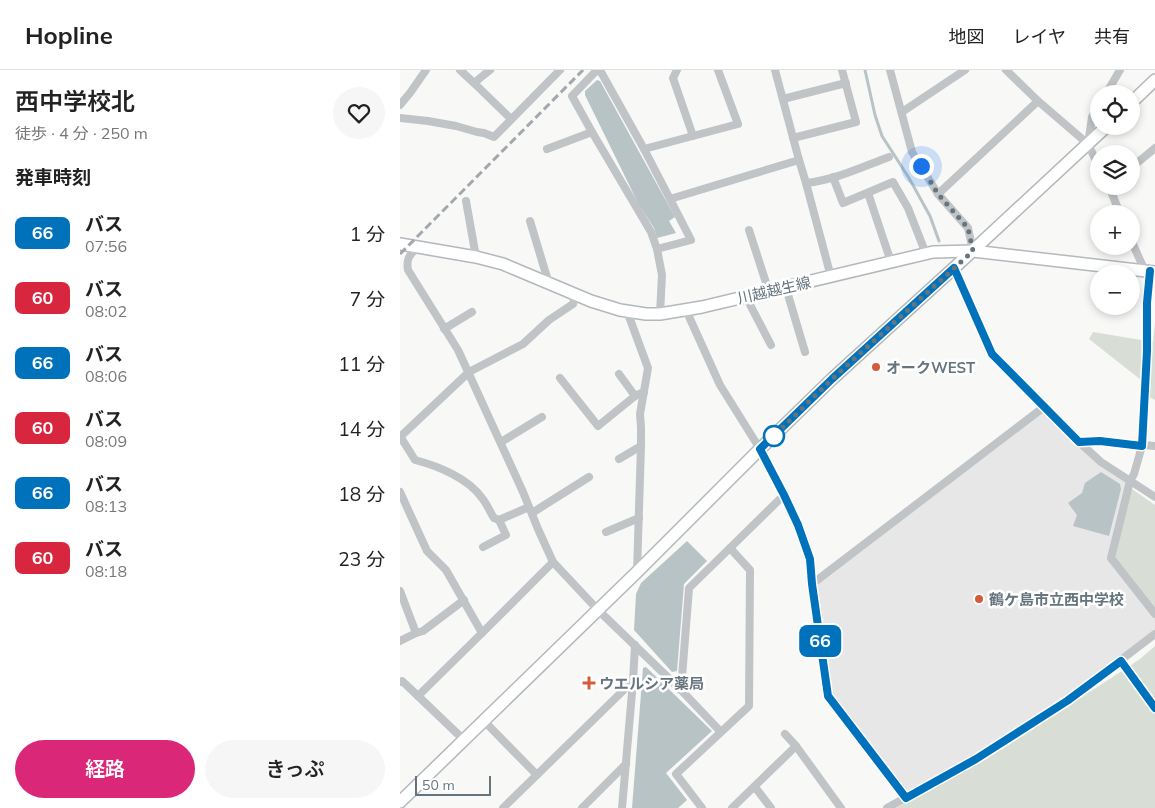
<!DOCTYPE html>
<html lang="ja">
<meta charset="utf-8">
<style>
:root{--surface:#fff;--page:#f6f6f6;--text:#222;--muted:#767676;--line:#e0e0e0;--accent:#db2777}
body{margin:0;font-family:Mulish,"Noto Sans JP",sans-serif;background:var(--page);color:var(--text);height:100vh;display:flex;flex-direction:column;font-size:19px;white-space:nowrap}
*{box-sizing:border-box;margin:0}
p{font-size:16px;color:var(--muted)}
.icon{flex:none;width:28px;height:28px;fill:none;stroke:currentColor;stroke-width:2;stroke-linecap:round;stroke-linejoin:round}
.map{position:relative;flex:1;overflow:hidden}
.panel{display:flex;flex-direction:column;background:var(--surface);width:400px}
.panel>*{flex:none}
.badge{padding:0 10px;border-radius:8px;font-size:18px;line-height:32px}
.controls{position:absolute;left:690px;top:15px;display:grid;gap:10px}
.controls a{display:grid;place-items:center;width:50px;height:50px;border-radius:50%;background:var(--surface);box-shadow:0 2px 8px #0003;font-size:25px}
.scale{position:absolute;left:15px;bottom:12px;width:76px;box-sizing:border-box;padding-left:5px;border:2px solid #66747e;border-top:0;font-size:14px;line-height:18px;white-space:nowrap;color:#66747e;-webkit-text-stroke:4px #fff;paint-order:stroke}
.you{position:absolute;width:25px;height:25px;margin:-12px;border:4px solid #fff;border-radius:50%;background:#1a73e8;box-shadow:0 0 0 8px #1a73e833}
.map>.badge{position:absolute;translate:-50% -50%;box-shadow:0 0 0 2px #fff}
h2{padding:0 15px;font-size:19px;line-height:45px}
.round{display:grid;place-items:center;flex:none;width:52px;height:52px;border-radius:26px;background:var(--page)}
.head{display:flex;align-items:center;justify-content:space-between;height:85px;padding:0 15px}
h1{font-size:24px;font-weight:600;line-height:38px}
.action{display:flex;gap:10px;margin-top:auto;padding:10px 15px}
.action a{flex:1;height:58px;border-radius:30px;background:var(--accent);color:#fff;font-size:20px;font-weight:600;line-height:58px;text-align:center}
.action a+a{background:var(--page);color:var(--text)}
ul{padding:0;list-style:none}
li{display:flex;align-items:center;gap:15px;height:65px;padding:0 15px}
li div{flex:1}
li b{display:block;font-size:19px}
li em{font-style:normal}
li .badge{min-width:55px;font-weight:700;text-align:center}
header{display:flex;align-items:center;gap:30px;box-sizing:border-box;height:70px;padding:0 25px;background:var(--surface);border-bottom:1px solid var(--line)}
header strong{font-size:24px}
nav{display:flex;gap:28px;margin-inline-start:auto;font-size:18px}
main{display:flex;flex:1;min-height:0}
.map>svg:first-child{display:block}
.built{fill:#e6e7e6}
.green{fill:#d8ddd5}
.water{fill:#b8c3c6}
.lines{fill:none;stroke-linecap:round;stroke-linejoin:round}
.stream{stroke:#b8c3c6;stroke-width:3}
.secondary-casing{stroke:#b2b8bc;stroke-width:14}
.street{stroke:#c0c4c7;stroke-width:8}
.secondary{stroke:#fff;stroke-width:11}
.rail{stroke:#a2a8ad;stroke-width:3;stroke-dasharray:8 4;stroke-linecap:butt}
.line-casing{stroke:#fff;stroke-width:11}
.line{stroke:#0072bc;stroke-width:8}
.walk{stroke:#66747e;stroke-width:5;stroke-dasharray:0 9}
.poi-dot{fill:#d45c3a;stroke:#fff;stroke-width:2}
.stop-dot{fill:#fff;stroke:#0072bc;stroke-width:2.5}
.labels{text-anchor:middle;dominant-baseline:central;stroke-width:5;stroke-linejoin:round;paint-order:stroke}
.street-label{font-size:15px;fill:#66747e;stroke:#fff}
.poi-label{font-size:15px;font-weight:bold;fill:#66747e;stroke:#fff;text-anchor:start}
</style>
<header>
<strong>Hopline</strong>
<nav><a>地図</a><a>レイヤ</a><a>共有</a></nav>
</header>
<main>
<section class="panel">
<div class="head"><div><h1>西中学校北</h1><p>徒歩 · 4 分 · 250 m</p></div><a class="round"><svg class="icon" aria-label="heart" viewBox="0 0 24 24"><path d="M12 20l-8-8c-3-5 5-10 8-4 3-6 11-1 8 4z"/></svg></a></div>
<h2>発車時刻</h2>
<ul>
<li><span class="badge" style="background:#0072bc;color:#fff">66</span><div><b>バス</b><p>07:56</p></div><em>1 分</em></li>
<li><span class="badge" style="background:#d7263d;color:#fff">60</span><div><b>バス</b><p>08:02</p></div><em>7 分</em></li>
<li><span class="badge" style="background:#0072bc;color:#fff">66</span><div><b>バス</b><p>08:06</p></div><em>11 分</em></li>
<li><span class="badge" style="background:#d7263d;color:#fff">60</span><div><b>バス</b><p>08:09</p></div><em>14 分</em></li>
<li><span class="badge" style="background:#0072bc;color:#fff">66</span><div><b>バス</b><p>08:13</p></div><em>18 分</em></li>
<li><span class="badge" style="background:#d7263d;color:#fff">60</span><div><b>バス</b><p>08:18</p></div><em>23 分</em></li>
</ul>
<div class="action"><a>経路</a><a>きっぷ</a></div>
</section>
<div class="map">
<svg width="755" height="738" viewBox="0 0 755 738">
<rect width="100%" height="100%" fill="#f8f8f6"/>
<path class="built" d="M 644,337 L 679,372 L 730,411 L 711,488 L 755,544 L 755,564 L 721,591 L 576,689 L 506,727 L 428,626 L 412,514 Z"/>
<g class="green">
<path d="M 755,253 L 755,330 L 749,327 L 750,317 L 689,269 L 693,262 L 753,272 Z"/>
<path d="M 732,419 L 755,435 L 755,538 L 711,488 Z"/>
<path d="M 755,576 L 755,738 L 496,738 L 604,678 L 740,589 Z"/>
</g>
<g class="water">
<path d="M 197,10 L 200,11 L 275,147 L 269,151 L 276,163 L 257,168 L 254,158 L 238,133 L 185,25 L 185,21 Z"/>
<path d="M 701,402 L 720,414 L 721,419 L 709,466 L 673,456 L 677,445 L 668,433 L 682,423 L 685,413 Z"/>
<path d="M 287,471 L 307,491 L 284,514 L 277,601 L 272,602 L 234,560 L 236,524 L 241,513 Z"/>
<path d="M 246,597 L 312,661 L 266,703 L 287,730 L 278,738 L 232,738 L 243,598 Z"/>
</g>
<g class="lines">
<path class="stream" d="M 465,0 L 475,45 L 482,66 L 509,108 L 530,146 L 539,171"/>
<g class="secondary-casing">
<g id="secondary">
<path d="M 731,33 L 755,10"/>
<path d="M 0,174 L 76,187 L 103,194 L 191,231 L 220,240 L 246,244 L 260,244 L 302,237 L 533,182 L 573,181 L 755,202"/>
<path d="M 0,732 L 237,502 L 360,379 L 432,309 L 554,198 L 707,56"/>
</g>
</g>
<g class="street">
<path d="M 60,0 L 74,13 L 90,0"/>
<path d="M 277,0 L 273,8 L 293,66"/>
<path d="M 375,0 L 399,90 L 406,113 L 431,207"/>
<path d="M 490,0 L 512,82 L 538,124 L 568,158 L 573,181"/>
<path d="M 606,0 L 638,31 L 688,74 L 699,97"/>
<path d="M 74,13 L 111,49"/>
<path d="M 706,24 L 720,0"/>
<path d="M 383,29 L 446,13"/>
<path d="M 0,35 L 10,23 L 26,0"/>
<path d="M 502,42 L 565,0"/>
<path d="M 0,48 L 28,51 L 56,56 L 77,62 L 84,63 L 94,67 L 160,0"/>
<path d="M 393,68 L 456,52 L 442,0"/>
<path d="M 688,74 L 692,47 L 699,35"/>
<path d="M 147,79 L 192,62"/>
<path d="M 244,79 L 338,54 L 318,0"/>
<path d="M 731,98 L 755,78"/>
<path d="M 433,107 L 443,133 L 493,112 L 508,138 L 526,184"/>
<path d="M 406,113 C 435,110 462,97 489,87"/>
<path d="M 709,116 L 720,144"/>
<path d="M 468,123 L 491,192"/>
<path d="M 538,124 L 638,31"/>
<path d="M 66,131 L 76,187"/>
<path d="M 130,151 L 149,214"/>
<path d="M 349,160 L 369,222"/>
<path d="M 731,170 L 745,201"/>
<path d="M 17,177 C 9,186 6,189 8,200 L 58,280 L 123,422 L 138,459 L 153,492 L 198,540 L 281,620 L 320,661"/>
<path d="M 257,179 L 251,162 L 192,62 L 172,26 L 196,1 L 201,2 L 244,79 L 270,129 L 399,90"/>
<path d="M 554,198 L 592,284 L 679,372 L 701,392 L 755,427"/>
<path d="M 750,201 L 747,233 L 747,281 L 742,376 L 734,404 L 730,411 L 711,488 L 755,544"/>
<path d="M 386,218 L 405,282"/>
<path d="M 346,227 L 371,275"/>
<path d="M 286,240 L 320,315 L 360,379 L 384,425 L 398,455 L 410,489 L 412,514"/>
<path d="M 227,241 L 248,298 L 240,344 L 241,357 L 241,376 L 237,502"/>
<path d="M 260,244 L 262,205 L 257,179 L 291,170 L 270,129"/>
<path d="M 44,259 L 72,242"/>
<path d="M 219,304 L 235,326"/>
<path d="M 160,308 L 198,356 L 235,326 L 244,322"/>
<path d="M 0,366 L 15,390 C 38,396 68,408 82,428 C 87,434 90,442 94,448 L 99,450 L 129,437"/>
<path d="M 1,366 L 69,302 L 123,274 L 149,250 L 173,234 L 176,224"/>
<path d="M 101,372 L 142,347"/>
<path d="M 679,372 L 701,371 L 755,376"/>
<path d="M 219,389 L 241,376"/>
<path d="M 0,422 L 27,481 L 46,500 L 82,563 L 18,626 L 64,670"/>
<path d="M 132,443 L 189,407"/>
<path d="M 206,462 L 239,448"/>
<path d="M 83,477 L 106,465 L 99,450"/>
<path d="M 330,478 L 384,425"/>
<path d="M 0,521 L 16,563 L 23,561 L 64,530"/>
<path d="M 82,563 L 153,492"/>
<path d="M 0,571 L 16,563"/>
<path d="M 721,591 L 755,639"/>
<path d="M 0,612 L 2,611 L 18,626"/>
<path d="M 281,620 L 289,518 L 330,478 L 350,500 L 349,636 L 276,704 L 302,738"/>
<path d="M 84,651 L 137,705"/>
<path d="M 385,664 L 396,676"/>
<path d="M 355,717 L 371,738"/>
<path d="M 506,727 L 428,626 L 412,514 L 644,337"/>
<path d="M 103,738 L 233,611"/>
<path d="M 182,738 L 226,694"/>
<path d="M 222,738 L 233,611 L 235,575"/>
<path d="M 332,738 L 396,676 L 441,738"/>
<path d="M 487,738 L 576,689 L 667,631 L 755,564"/>
</g>
<use href="#secondary" class="secondary"/>
<path class="rail" d="M 0,184 L 183,0"/>
</g>
<g class="lines">
<g class="line-casing">
<path id="line" d="M 750,201 L 747,233 L 747,281 L 742,376 L 700,371 L 679,372 L 592,284 L 554,198 L 432,309 L 360,379 L 384,425 L 398,455 L 410,489 L 412,514 L 428,626 L 506,728 L 576,689 L 667,631 L 721,591 L 755,638"/>
</g>
<use href="#line" class="line"/>
<path class="walk" d="M 374,366 L 372,368 L 432,309 L 573,181 L 568,158 L 538,124 L 521,96"/>
</g>
<g class="poi-dot">
<circle cx="476" cy="297" r="5"/>
<circle cx="579" cy="529" r="5"/>
<path d="M186.5 605.5h5v5h5v5h-5v5h-5v-5h-5v-5h5z"/>
</g>
<circle class="stop-dot" cx="374" cy="366" r="10"/>
<g class="labels">
<g class="street-label">
<text transform="translate(374 220) rotate(-13)">川越越生線</text>
</g>
<g class="poi-label">
<text x="486" y="297">オークWEST</text>
<text x="589" y="529">鶴ケ島市立西中学校</text>
<text x="199" y="613">ウエルシア薬局</text>
</g>
</g>
</svg>
<div class="controls">
<a><svg class="icon" aria-label="locate" viewBox="0 0 24 24"><circle cx="12" cy="12" r="6"/><path d="M12 2v4M12 18v4M2 12h4M18 12h4"/></svg></a>
<a><svg class="icon" aria-label="layers" viewBox="0 0 24 24"><path d="M12 4l9 5-9 5-9-5zM3 14l9 5 9-5"/></svg></a>
<a>+</a>
<a>−</a>
</div>
<div class="scale">50 m</div>
<div class="you" style="left:521px;top:96px"></div>
<b class="badge" style="left:420px;top:571px;background:#0072bc;color:#fff">66</b>
</div>
</main>
